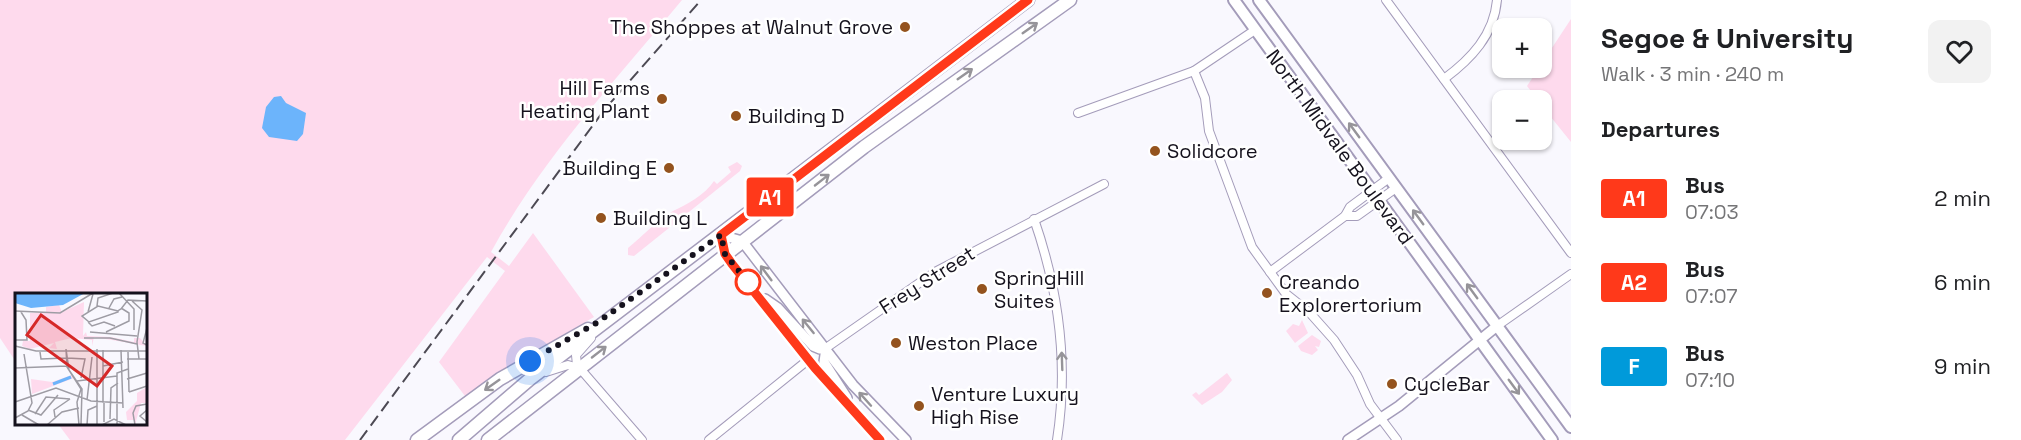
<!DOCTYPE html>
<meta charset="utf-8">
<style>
:root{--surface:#fff;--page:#f2f2f2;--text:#202124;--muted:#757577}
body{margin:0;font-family:"Space Grotesk",sans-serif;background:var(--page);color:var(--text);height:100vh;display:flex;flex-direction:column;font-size:22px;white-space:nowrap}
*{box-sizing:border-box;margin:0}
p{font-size:20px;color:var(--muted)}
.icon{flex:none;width:33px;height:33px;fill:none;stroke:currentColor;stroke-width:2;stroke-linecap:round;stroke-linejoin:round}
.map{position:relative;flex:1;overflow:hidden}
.details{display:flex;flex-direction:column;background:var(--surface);width:450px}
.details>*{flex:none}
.badge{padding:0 12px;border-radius:4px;font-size:21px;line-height:39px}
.fabs{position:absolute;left:1492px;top:18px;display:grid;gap:12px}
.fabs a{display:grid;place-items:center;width:60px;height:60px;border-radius:12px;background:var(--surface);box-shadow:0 2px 4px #0004;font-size:30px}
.you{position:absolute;width:30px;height:30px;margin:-15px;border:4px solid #fff;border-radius:50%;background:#1a73e8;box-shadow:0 0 0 9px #1a73e833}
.map>.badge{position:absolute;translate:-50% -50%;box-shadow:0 0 0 3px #fff}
h2{padding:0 30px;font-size:22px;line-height:54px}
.round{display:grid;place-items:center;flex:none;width:63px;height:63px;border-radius:12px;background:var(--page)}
.overview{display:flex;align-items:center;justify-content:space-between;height:102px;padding:0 30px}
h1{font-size:28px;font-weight:700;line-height:45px}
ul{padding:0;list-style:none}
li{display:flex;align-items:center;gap:18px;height:84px;padding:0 30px}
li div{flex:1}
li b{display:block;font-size:22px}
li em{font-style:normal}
li .badge{min-width:66px;font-weight:700;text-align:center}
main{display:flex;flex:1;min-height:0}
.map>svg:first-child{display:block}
.green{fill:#fedaed}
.water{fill:#6cb4fb}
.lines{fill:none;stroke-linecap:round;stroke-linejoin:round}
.minor-casing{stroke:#a49cba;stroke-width:10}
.tertiary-casing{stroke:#a49cba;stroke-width:12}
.secondary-casing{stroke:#a49cba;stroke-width:14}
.primary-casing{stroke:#a49cba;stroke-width:15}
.minor{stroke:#fff;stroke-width:8}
.tertiary{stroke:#fff;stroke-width:9}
.secondary{stroke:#fff;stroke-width:10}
.primary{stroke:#fff;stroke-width:12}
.rail{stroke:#4d4a54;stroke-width:2;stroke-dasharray:12 6;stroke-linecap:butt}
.oneway{stroke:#969499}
.line-casing{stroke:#fff;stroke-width:14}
.line{stroke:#ff391a;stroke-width:9}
.walk{stroke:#15121d;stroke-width:6;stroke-dasharray:0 10.8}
.poi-dot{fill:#94531e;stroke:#fff;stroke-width:2}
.stop-dot{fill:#fff;stroke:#ff391a;stroke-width:3}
.labels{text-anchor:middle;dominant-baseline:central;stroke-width:5;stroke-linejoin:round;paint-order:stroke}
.poi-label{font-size:20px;fill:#15121d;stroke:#fff;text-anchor:start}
.street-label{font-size:20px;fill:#15121d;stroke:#fff}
.inset-river{fill:none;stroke:#6cb4fb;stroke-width:3}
.inset-road{fill:none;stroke:#9e9ca4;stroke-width:1.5}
.view{fill:#d62828;fill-opacity:0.15;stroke:#d62828;stroke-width:3}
.inset-edge{fill:none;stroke:#15121d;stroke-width:3}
</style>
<main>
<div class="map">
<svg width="1571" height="440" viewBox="0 0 1571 440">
<rect width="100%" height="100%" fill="#f9f8fe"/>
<g class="green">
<path d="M 0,0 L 682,0 C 615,81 542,159 491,252 L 509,266 L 533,233 L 594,317 L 497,373 L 465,396 L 439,362 L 505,271 L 487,257 L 345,440 L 70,440 L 58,424 L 146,424 L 146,294 L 16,294 L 16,362 L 0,338 Z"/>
<path d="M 1571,19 L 1571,142 L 1542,106 L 1542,100 L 1538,100 L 1527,86 L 1539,68 L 1542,68 L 1542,63 Z"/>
<path d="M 737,162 L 742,166 L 740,171 L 634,256 L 628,255 L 628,248 C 642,237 657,220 673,211 C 686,205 705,195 714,181 L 717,184 L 731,172 L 728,167 Z"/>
<path d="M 1302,320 L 1308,333 L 1295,343 L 1286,331 L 1293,324 L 1299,326 Z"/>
<path d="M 1312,335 L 1321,341 L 1319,347 L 1315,346 L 1318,350 L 1312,355 L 1301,351 L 1298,346 Z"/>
<path d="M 1227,373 L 1232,380 L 1222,392 L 1202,405 L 1192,395 L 1196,392 L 1199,395 Z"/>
</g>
<path class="water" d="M 281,96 L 286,103 L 306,113 L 303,134 L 297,141 L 269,137 L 262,128 L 266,107 L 274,97 Z"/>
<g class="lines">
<g class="minor-casing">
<g id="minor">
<path d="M 1386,0 L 1571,253"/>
<path d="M 1194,71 L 1205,98 L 1209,131 L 1252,247 L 1286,294 L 1310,313 L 1334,340 L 1357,375 L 1370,404 L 1397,440"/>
<path d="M 1444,79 C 1471,59 1494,35 1497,0"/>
<path d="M 1078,113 L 1194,71 L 1255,30"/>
<path d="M 1345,216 L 1357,216 L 1396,188"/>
<path d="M 1034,219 C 1059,291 1069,363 1057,440"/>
<path d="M 1270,272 L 1345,216 L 1350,207 L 1389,178"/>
<path d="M 1497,326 L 1571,274"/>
<path d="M 591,338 L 576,355 L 577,365 L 642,440"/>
<path d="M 826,348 L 935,272 L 1104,184"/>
<path d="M 546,372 L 568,365 L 579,368"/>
<path d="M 709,440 L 808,360"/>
</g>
</g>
<g class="tertiary-casing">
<g id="tertiary">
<path d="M 765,299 L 778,308 L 813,346 L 820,349 L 826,348"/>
<path d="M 826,348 L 824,362 L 847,398"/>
<path d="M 880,440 L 815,368 L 732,264 L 725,254 L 721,235 L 742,241 L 853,385 L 906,440"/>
<path d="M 1348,440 L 1399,406 L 1497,326"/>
</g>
</g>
<g class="secondary-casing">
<g id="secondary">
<path d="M 1234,0 L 1552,440"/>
<path d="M 1259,0 L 1571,427"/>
</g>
</g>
<g class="primary-casing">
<g id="primary">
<path d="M 417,440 L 500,379 L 588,329"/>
<path d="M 459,440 L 530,379 L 1028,0"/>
<path d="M 488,440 L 864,147 L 1070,0"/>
</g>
</g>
<use href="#minor" class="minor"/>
<use href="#tertiary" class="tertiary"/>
<use href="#secondary" class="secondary"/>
<use href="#primary" class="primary"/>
<path class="rail" d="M 360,440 L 605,109 L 701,0"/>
</g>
<defs><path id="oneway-shaft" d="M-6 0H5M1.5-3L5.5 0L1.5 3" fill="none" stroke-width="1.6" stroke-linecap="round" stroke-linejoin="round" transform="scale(1.5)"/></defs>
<g class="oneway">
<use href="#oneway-shaft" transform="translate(1030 28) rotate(-35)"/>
<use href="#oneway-shaft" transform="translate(965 74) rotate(-35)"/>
<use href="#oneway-shaft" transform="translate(1354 130) rotate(-126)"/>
<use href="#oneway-shaft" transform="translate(822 180) rotate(-38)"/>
<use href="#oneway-shaft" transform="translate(1418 217) rotate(-126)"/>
<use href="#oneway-shaft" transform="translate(766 273) rotate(-127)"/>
<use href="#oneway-shaft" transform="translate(1472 291) rotate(-126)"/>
<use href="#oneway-shaft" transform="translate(808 326) rotate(-129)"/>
<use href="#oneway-shaft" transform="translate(599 352) rotate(-38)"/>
<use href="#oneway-shaft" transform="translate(1062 361) rotate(-92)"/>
<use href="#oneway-shaft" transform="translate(492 385) rotate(145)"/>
<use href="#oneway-shaft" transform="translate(1514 387) rotate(54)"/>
<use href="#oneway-shaft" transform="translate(865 399) rotate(-132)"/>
</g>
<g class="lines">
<g class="line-casing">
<path id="line" d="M 880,440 L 815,368 L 732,264 L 725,254 L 721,235 L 1028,0"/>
</g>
<use href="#line" class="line"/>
<path class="walk" d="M 530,361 L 598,322 L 721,235 L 725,254 L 748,282"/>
</g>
<g class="poi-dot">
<circle cx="905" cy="27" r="6"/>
<circle cx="662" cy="99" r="6"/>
<circle cx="736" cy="116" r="6"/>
<circle cx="1155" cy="151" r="6"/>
<circle cx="669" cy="168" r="6"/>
<circle cx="601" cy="218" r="6"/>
<circle cx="982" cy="289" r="6"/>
<circle cx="1267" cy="293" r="6"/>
<circle cx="896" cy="343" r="6"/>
<circle cx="1392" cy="384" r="6"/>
<circle cx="919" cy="406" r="6"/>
</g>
<circle class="stop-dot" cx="748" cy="282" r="12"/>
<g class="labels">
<g class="poi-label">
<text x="893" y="27" text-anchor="end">The Shoppes at Walnut Grove</text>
<text x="650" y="88" text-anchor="end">Hill Farms<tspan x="650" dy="23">Heating Plant</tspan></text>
<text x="748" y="116">Building D</text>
<text x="1167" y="151">Solidcore</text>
<text x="657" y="168" text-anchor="end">Building E</text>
<text x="613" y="218">Building L</text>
<text x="994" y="278">SpringHill<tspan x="994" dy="23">Suites</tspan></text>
<text x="1279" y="282">Creando<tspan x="1279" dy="23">Explorertorium</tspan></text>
<text x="908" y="343">Weston Place</text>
<text x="1404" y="384">CycleBar</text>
<text x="931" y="394">Venture Luxury<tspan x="931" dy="23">High Rise</tspan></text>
</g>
<g class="street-label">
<text transform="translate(1340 147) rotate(54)">North Midvale Boulevard</text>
<text transform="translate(927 280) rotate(-32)">Frey Street</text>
</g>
</g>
<g transform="translate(15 293)">
<rect width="132" height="132" fill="#f9f8fe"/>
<path d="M 69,9 L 68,43 L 71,39 L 72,43 L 96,44 L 119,49 L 119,45 L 125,45 L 132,53 L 79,44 L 77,53 L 77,47 L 58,45 L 65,43 L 40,49 L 42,56 L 34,55 L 39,50 L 15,56 L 7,53 L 8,48 L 15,48 L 15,20 L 31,19 L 31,14 L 44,12 L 47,19 ZM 57,82 L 59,85 L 17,101 L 16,86 L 37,89 ZM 132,94 L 132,110 L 126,110 L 120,132 L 119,127 L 112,127 L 111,119 L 122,108 L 122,100 Z" fill="#fedaed"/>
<path d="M 0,0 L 70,0 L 48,12 L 16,15 L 0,10 Z" fill="#6cb4fb"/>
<path class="inset-river" d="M 38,91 L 56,84"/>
<path class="inset-road" d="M 104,0 L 119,16 L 119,37M 117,8 L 127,17 L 122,49 L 124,66M 82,13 L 83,5 L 98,0M 94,15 L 99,6 L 107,4M 0,18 L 45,20 L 78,0M 103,18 L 83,13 L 67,23 L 74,29 L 103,19 L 103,18 L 104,17 L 106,16 L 113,7 L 132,8M 73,19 L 78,1M 73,29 L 77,33 L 89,29 L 100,33M 132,35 L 128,50 L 132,52M 75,39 L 122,43M 91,39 L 114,28 L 114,20 L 106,15M 69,45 L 95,45 L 122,51M 0,47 L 12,47 L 11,27 L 6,19M 0,53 L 21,58 L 132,58M 106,57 L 108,115M 25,59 L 26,66 L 51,65M 113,59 L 114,99M 52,65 L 70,66 L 66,85M 112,66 L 132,66M 88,73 L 108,69M 0,75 L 52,73M 112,86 L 132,80M 62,88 L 102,83M 114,99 L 132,93M 72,107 L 77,64M 0,109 L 41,95 L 76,108 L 108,110M 88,110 L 88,57M 89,110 L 89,129M 13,117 L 26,122 L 43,102M 132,117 L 125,123 L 132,129M 20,121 L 31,104 L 55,106M 7,122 L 24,132M 40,124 L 39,117 L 55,106M 0,125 L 13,118 L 17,110 L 9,61M 95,126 L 96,95 L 103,90M 32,132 L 47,119 L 64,115M 64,132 L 62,109 L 66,96 L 52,74 L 51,56 L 54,77 L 67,96 L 66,132M 72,132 L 73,117 L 82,113M 82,132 L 82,56M 87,132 L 99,126 L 111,132M 102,132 L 102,80 L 113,76M 120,132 L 118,120 L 121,113 L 132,111"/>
<path class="view" d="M 26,22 L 97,73 L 82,93 L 12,42 Z"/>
<rect width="132" height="132" class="inset-edge"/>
</g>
</svg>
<div class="fabs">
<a>+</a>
<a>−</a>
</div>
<div class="you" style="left:530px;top:361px"></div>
<b class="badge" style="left:770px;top:197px;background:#ff391a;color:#fff">A1</b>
</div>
<section class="details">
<div class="overview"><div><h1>Segoe &amp; University</h1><p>Walk · 3 min · 240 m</p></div><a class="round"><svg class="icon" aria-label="heart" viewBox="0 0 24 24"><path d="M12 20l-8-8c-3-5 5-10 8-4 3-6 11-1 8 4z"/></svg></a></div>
<h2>Departures</h2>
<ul>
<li><span class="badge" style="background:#ff391a;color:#fff">A1</span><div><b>Bus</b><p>07:03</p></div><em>2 min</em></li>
<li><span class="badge" style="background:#ff391a;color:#fff">A2</span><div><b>Bus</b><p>07:07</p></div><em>6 min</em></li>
<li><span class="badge" style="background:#009ada;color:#fff">F</span><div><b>Bus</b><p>07:10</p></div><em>9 min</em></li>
</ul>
</section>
</main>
